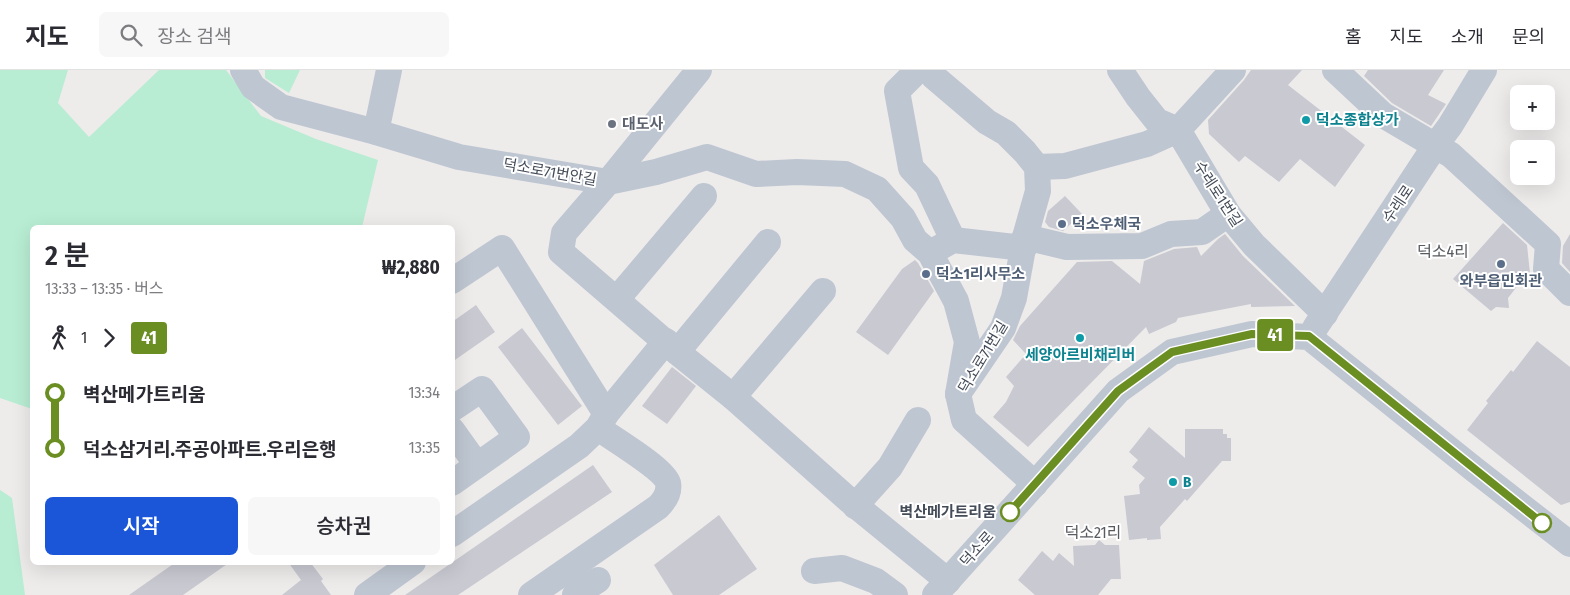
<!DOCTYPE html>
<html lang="ko">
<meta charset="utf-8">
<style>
:root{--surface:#fff;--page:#f7f7f7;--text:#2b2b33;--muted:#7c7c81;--line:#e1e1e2;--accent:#1b56d9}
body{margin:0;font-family:"Fira Sans Condensed","Noto Sans KR",sans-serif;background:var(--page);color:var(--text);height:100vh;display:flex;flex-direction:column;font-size:19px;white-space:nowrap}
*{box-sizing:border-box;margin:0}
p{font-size:16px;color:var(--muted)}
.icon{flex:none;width:28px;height:28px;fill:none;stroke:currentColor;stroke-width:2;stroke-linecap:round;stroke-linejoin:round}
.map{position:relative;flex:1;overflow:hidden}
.sheet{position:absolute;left:30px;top:155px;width:425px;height:340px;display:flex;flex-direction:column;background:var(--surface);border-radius:8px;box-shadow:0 5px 20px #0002}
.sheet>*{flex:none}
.badge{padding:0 10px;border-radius:4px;font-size:18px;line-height:32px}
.controls{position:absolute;left:1510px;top:15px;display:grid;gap:10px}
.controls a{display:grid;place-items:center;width:45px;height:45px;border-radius:8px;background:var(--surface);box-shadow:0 5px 20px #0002;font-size:25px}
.map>.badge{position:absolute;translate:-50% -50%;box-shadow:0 0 0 2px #fff}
.legs{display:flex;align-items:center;gap:8px;height:55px;padding:0 15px;font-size:16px}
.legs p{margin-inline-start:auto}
.overview{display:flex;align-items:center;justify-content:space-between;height:85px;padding:0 15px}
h1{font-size:28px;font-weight:600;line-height:38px}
.action{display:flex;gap:10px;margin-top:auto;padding:10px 15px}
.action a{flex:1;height:58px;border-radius:8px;background:var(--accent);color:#fff;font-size:20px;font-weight:600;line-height:58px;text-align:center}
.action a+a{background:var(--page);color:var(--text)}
ul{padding:0 15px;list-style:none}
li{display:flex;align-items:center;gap:18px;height:55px;font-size:19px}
li i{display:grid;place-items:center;width:8px;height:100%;margin:0 6px;background:currentColor}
li i::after{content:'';width:12px;height:12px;margin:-6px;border:4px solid;border-radius:50%;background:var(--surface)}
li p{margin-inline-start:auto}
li:first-child i{background:linear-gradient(#0000 50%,currentColor 0)}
li:last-child i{background:linear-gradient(currentColor 50%,#0000 0)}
header{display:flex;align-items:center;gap:30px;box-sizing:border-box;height:70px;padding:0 25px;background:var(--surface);border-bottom:1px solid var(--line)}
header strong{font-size:24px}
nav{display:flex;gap:28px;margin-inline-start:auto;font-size:18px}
.search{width:350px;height:45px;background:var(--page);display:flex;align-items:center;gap:12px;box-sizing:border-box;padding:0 18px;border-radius:8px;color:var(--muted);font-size:19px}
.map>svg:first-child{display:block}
.green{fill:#b8edd3}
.building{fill:#c8c9d1}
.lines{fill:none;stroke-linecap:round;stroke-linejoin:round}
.minor{stroke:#bec6d1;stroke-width:26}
.line-1-casing{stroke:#fff;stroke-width:11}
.line-1{stroke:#6b8e23;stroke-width:8}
.culture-dot{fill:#0f9aa8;stroke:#fff;stroke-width:2}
.worship-dot{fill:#6b7280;stroke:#fff;stroke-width:2}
.service-dot{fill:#5c6f8a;stroke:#fff;stroke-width:2}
.stop-1-dot{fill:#fff;stroke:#6b8e23;stroke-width:2.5}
.labels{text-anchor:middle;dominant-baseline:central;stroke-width:4;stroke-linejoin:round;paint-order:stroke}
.culture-label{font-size:15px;font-weight:bold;fill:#0d838f;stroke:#fff;text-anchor:start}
.worship-label{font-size:15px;font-weight:bold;fill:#5b616d;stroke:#fff;text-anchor:start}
.street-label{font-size:15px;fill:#444c58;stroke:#fff}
.service-label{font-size:15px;font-weight:bold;fill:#4e5e75;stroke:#fff;text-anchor:start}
.stop-label{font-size:15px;font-weight:bold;fill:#444c58;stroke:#fff;text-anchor:end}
.neighbourhood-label{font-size:16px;fill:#585b60;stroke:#fff}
</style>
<header>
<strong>지도</strong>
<div class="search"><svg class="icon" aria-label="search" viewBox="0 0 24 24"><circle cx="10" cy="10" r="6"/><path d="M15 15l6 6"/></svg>장소 검색</div>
<nav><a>홈</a><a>지도</a><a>소개</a><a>문의</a></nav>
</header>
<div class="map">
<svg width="1570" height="525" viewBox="0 0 1570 525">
<rect width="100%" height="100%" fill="#eeebeb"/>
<g class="green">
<path d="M 0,0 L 68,0 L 58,33 L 89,67 L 159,0 L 226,0 L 261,46 L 316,69 L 378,90 L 362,157 L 32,158 L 32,339 L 0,328 Z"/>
<path d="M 265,0 L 300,0 L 289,23 L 265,8 Z"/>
<path d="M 0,420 L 12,428 L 25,525 L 0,525 Z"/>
</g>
<g class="building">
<path d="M 1251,0 L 1302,0 L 1288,15 L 1365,75 L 1335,117 L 1300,89 L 1279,112 L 1245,86 L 1239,92 L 1209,64 L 1208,50 L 1244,10 Z"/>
<path d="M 1368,0 L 1444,0 L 1428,25 L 1446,34 L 1431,56 L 1392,33 L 1364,6 Z"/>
<path d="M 1065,126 L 1082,144 L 1063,161 L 1049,157 L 1045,152 L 1048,141 Z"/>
<path d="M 1503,153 L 1527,175 L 1531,213 L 1519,214 L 1508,228 L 1509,238 L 1496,237 L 1491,241 L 1453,209 Z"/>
<path d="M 1225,164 L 1243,186 L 1295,236 L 1251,237 L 1251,234 L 1178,248 L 1176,252 L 1149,264 L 1146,257 L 1028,377 L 993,347 L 1006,332 L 1014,316 L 1006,307 L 1026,284 L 1013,270 L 1020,256 L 1077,192 L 1112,191 L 1140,214 L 1144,191 L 1174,179 L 1197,177 L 1201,186 L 1218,169 Z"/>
<path d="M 1570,164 L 1570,202 L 1562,193 L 1563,176 Z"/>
<path d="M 915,190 L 918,193 L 934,221 L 888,285 L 856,262 L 902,199 Z"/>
<path d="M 476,235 L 495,262 L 452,292 L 452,252 Z"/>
<path d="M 522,258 L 582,336 L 558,355 L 498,277 Z"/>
<path d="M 1537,271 L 1570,297 L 1570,432 L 1561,435 L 1467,360 L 1488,333 L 1486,331 L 1511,300 L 1513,302 Z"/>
<path d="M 672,297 L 696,316 L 667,354 L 642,336 Z"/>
<path d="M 1149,357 L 1185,388 L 1185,359 L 1223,359 L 1223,364 L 1227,364 L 1227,368 L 1231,368 L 1231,391 L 1222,391 L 1187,431 L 1185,429 L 1160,457 L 1161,469 L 1147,470 L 1147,468 L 1129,470 L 1124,426 L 1140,424 L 1139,415 L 1145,408 L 1132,397 L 1138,390 L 1129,382 Z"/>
<path d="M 593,395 L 612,422 L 458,525 L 405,525 Z"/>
<path d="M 719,445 L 757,499 L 719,525 L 673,525 L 654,495 Z"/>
<path d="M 1099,470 L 1105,475 L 1119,475 L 1121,509 L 1111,509 L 1098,525 L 1035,525 L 1018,510 L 1042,481 L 1053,491 L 1059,483 L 1074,496 L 1073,476 L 1095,475 Z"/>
<path d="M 176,492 L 230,492 L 183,525 L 129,525 Z"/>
<path d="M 288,492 L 310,492 L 323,509 L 321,511 L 331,525 L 282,525 L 301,510 Z"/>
</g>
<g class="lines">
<g class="minor">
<path d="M 243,0 L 253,17 L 281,37 L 376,62 L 459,87 L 608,112 L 656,102 L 707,87 L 756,104 L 797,102 L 845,104 L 877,119 L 903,148 L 915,170 L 930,183 L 956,231 L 967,272 L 958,324"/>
<path d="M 699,0 L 608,112 L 564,163 L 561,182 L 677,282 L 733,327 L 850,431 L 948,511"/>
<path d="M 918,0 L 897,21 L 911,98 L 927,115 L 953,170"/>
<path d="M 931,0 L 933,6 L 987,52 L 1006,63 L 1025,82 L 1037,97 L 1038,121 L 1025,167 L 1014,228 L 1003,258 L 958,324 L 964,350 L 1035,414"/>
<path d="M 1120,0 L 1138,27 L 1157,51 L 1178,60 L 1228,144 L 1254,175 L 1325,244"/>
<path d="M 1335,0 L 1383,45 L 1451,85 L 1548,174 L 1546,199 L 1570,223"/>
<path d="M 376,62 L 389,0"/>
<path d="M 1037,97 L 1065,96 L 1147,74 L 1178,60 L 1233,0"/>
<path d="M 1025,167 L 1067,177 L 1142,176 L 1171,164 L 1202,162 L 1228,144"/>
<path d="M 937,179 L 953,170 L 1024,178"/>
<path d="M 452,211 L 502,178 L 606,344"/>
<path d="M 617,229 L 704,126"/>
<path d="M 1315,258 L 1435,76 L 1450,56 L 1484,0"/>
<path d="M 677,282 L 768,172"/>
<path d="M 733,327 L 823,221"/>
<path d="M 452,339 L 482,319 L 517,367 L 452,413"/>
<path d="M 452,360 L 477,395"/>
<path d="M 855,436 L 890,397 L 918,350"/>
<path d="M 452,464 L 579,376 L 598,358 L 606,344 L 666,271"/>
<path d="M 814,501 L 842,498 L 876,511 L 895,525"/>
<path d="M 367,525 L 413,492"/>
<path d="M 531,525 L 658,437 C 664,431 670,423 668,413 C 664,399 612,368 598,358"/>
<path d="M 575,525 L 598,510"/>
<path d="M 935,525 L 1118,321 L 1172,282 L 1252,264 L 1309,267 L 1475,400 L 1570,474"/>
</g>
</g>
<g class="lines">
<g class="line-1-casing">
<path id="line-1" d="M 1010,442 L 1118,321 L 1172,282 L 1252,264 L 1309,266 L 1542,453"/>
</g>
<use href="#line-1" class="line-1"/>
</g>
<g class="culture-dot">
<circle cx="1306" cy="50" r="5"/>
<circle cx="1080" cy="268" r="5"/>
<circle cx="1173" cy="412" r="5"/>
</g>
<circle class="worship-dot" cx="612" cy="54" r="5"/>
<g class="service-dot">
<circle cx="1062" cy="154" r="5"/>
<circle cx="1501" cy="194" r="5"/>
<circle cx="926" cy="204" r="5"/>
</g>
<g class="stop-1-dot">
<circle cx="1010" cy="442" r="9"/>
<circle cx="1542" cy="453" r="9"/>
</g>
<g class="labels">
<g class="culture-label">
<text x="1316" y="50">덕소종합상가</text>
<text x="1080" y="285" text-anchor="middle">세양아르비채리버</text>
<text x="1183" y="412">B</text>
</g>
<g class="worship-label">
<text x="622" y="54">대도사</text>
</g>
<g class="street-label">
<text transform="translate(550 102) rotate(10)">덕소로71번안길</text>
<text transform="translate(1218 124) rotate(57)">수레로1번길</text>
<text transform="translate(1398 134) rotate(-56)">수레로</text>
<text transform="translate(983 287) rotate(-59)">덕소로71번길</text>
<text transform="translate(977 479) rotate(-48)">덕소로</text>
</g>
<g class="service-label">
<text x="1072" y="154">덕소우체국</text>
<text x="936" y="204">덕소1리사무소</text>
<text x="1501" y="211" text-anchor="middle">와부읍민회관</text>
</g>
<g class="stop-label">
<text x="996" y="442">벽산메가트리움</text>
</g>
<g class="neighbourhood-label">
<text x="1443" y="181">덕소4리</text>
<text x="1093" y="462">덕소21리</text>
</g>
</g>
</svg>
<div class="controls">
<a>+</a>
<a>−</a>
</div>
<b class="badge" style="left:1275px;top:265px;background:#6b8e23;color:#fff">41</b>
<section class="sheet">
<div class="overview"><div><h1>2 분</h1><p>13:33 – 13:35 · 버스</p></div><b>₩2,880</b></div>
<div class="legs"><svg class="icon" aria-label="walk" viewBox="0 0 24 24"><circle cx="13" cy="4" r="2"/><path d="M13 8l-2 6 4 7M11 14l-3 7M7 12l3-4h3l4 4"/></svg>1<svg class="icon" aria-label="forward" viewBox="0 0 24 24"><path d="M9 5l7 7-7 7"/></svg><b class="badge" style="background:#6b8e23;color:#fff">41</b></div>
<ul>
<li><i style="color:#6b8e23"></i><b>벽산메가트리움</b><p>13:34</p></li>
<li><i style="color:#6b8e23"></i><b>덕소삼거리.주공아파트.우리은행</b><p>13:35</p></li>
</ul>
<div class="action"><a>시작</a><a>승차권</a></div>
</section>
</div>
